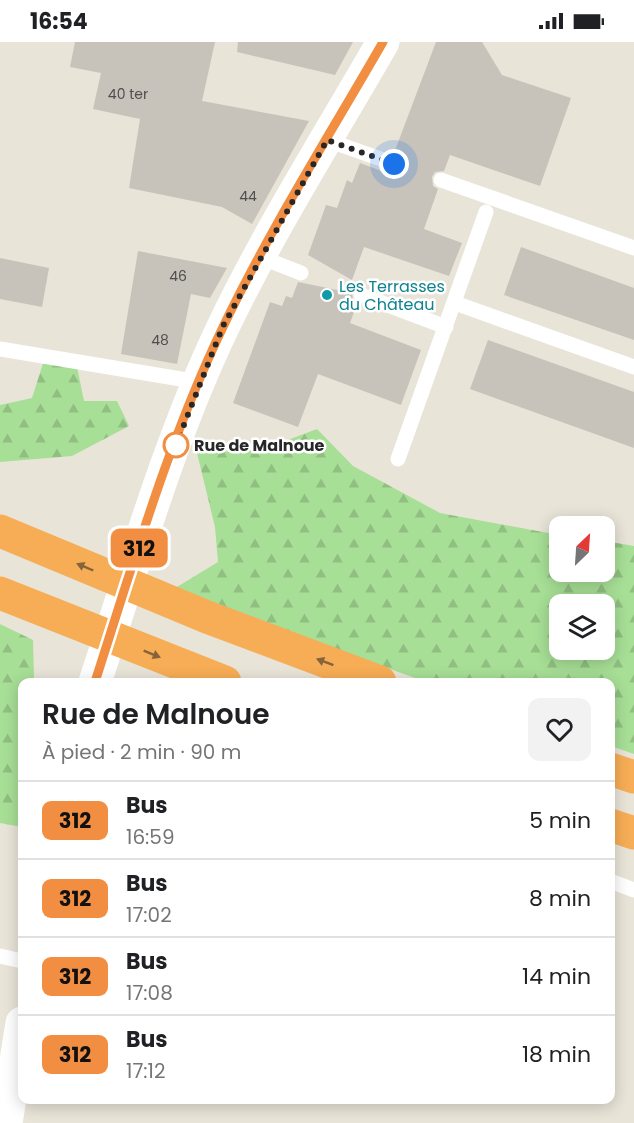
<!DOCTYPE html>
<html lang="fr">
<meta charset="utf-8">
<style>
:root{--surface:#fff;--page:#f2f2f2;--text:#202124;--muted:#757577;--line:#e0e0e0}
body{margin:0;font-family:Poppins,sans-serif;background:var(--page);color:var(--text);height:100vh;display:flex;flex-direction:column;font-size:22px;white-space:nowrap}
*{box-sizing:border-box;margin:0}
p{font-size:20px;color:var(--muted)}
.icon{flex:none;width:33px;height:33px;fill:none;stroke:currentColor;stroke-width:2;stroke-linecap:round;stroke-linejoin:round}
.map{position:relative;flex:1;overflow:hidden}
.details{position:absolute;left:18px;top:636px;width:597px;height:426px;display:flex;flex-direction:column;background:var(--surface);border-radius:12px;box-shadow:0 3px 15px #0003}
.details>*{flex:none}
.badge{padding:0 12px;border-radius:9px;font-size:21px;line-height:39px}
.needle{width:39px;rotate:25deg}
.controls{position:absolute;left:549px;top:474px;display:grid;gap:12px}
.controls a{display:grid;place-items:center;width:66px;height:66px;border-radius:12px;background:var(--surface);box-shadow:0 3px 15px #0003;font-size:30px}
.you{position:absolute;width:30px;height:30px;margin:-15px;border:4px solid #fff;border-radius:50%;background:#1a73e8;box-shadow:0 0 0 9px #1a73e833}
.map>.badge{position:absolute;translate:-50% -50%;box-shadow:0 0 0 3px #fff}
.round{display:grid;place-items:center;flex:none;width:63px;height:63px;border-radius:12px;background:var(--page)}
.headline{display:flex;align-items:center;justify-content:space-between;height:102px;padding:0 24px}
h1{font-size:28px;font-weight:600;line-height:45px}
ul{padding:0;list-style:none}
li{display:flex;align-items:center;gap:18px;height:78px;padding:0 24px;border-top:2px solid var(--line)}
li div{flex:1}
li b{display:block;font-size:22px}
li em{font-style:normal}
li .badge{min-width:66px;font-weight:700;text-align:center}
.status{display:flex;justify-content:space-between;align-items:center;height:42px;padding:0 30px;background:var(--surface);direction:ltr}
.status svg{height:16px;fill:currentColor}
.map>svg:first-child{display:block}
.forest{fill:url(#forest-firs);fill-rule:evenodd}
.building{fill:#c7c3bb}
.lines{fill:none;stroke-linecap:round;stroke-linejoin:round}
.lane{stroke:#fff;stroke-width:15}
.secondary{stroke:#fff;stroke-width:33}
.highway{stroke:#f7ad55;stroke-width:33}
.oneway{fill:#85633c}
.line-casing{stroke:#fff;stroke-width:14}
.line{stroke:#f28e42;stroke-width:9}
.walk{stroke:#272727;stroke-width:6;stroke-dasharray:0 10.8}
.culture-dot{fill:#0f9aa8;stroke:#fff;stroke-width:2}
.stop-dot{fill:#fff;stroke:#f28e42;stroke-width:3}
.labels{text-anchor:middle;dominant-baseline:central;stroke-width:5;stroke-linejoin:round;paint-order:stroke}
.number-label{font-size:14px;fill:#4f4e4c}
.culture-label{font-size:16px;fill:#0d838f;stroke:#fff;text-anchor:start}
.stop-label{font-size:16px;font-weight:bold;fill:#272727;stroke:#fff;text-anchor:start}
</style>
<div class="status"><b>16:54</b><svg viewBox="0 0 49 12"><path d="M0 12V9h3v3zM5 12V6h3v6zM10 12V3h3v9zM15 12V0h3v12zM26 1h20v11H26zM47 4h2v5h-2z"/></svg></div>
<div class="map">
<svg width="634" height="1081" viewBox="0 0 634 1081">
<defs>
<pattern id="forest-firs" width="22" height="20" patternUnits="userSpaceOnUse" patternTransform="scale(1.5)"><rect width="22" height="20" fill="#a7df96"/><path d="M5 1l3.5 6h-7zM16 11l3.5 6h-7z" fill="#90bf81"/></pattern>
</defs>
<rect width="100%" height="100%" fill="#e9e4d8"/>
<g class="forest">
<path d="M 46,312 L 76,320 L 84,359 L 117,359 L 129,384 L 72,414 L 0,420 L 0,363 L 32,356 Z"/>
<path d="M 317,387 L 353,424 L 440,471 L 559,493 L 560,530 L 604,530 L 605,499 L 634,504 L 634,712 L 611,704 L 610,640 L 426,640 L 172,548 L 218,520 L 215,485 L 197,411 L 261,408 ZM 560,562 L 604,562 L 604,608 L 560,608 Z"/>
<path d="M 0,582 L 33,598 L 34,637 L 33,640 L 22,640 L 22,785 L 0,781 Z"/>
</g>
<g class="building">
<path d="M 75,0 L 215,0 L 202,59 L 309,79 L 252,182 L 222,165 L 129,146 L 140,77 L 93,67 L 101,31 L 70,25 Z"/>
<path d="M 238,0 L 353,0 L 335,33 L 237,10 Z"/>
<path d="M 436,0 L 482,0 L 502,33 L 571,56 L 540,144 L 450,113 L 444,129 L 435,130 L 432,135 L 433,144 L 438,147 L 424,187 L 462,201 L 449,234 L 364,205 L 352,238 L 308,213 L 326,163 L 337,166 L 347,138 L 352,141 L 360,121 L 387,131 L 397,131 L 404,126 L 403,116 L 394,111 Z"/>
<path d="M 521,205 L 634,246 L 634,298 L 504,253 Z"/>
<path d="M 138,209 L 227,226 L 210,256 L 191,252 L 177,322 L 121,312 Z"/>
<path d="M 0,216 L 49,226 L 42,265 L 0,257 Z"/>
<path d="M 298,240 L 352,251 L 353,259 L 357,262 L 350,281 L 421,308 L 401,363 L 318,332 L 298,385 L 233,361 L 270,260 L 282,264 L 286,254 L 292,256 Z"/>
<path d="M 488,298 L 634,350 L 634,406 L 470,347 Z"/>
</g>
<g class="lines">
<g class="lane">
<path d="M 327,98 L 395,122"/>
<path d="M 441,138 L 634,206"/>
<path d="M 260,215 L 301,231"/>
<path d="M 361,253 L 446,285"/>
<path d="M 455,261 L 634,325"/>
<path d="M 0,307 L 199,340"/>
<path d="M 398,417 L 486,170"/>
<path d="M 610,839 L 634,848"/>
<path d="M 0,914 L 22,919"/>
</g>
<g class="secondary">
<path d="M 95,640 C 134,522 169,398 223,285 C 270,187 329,94 383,0"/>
<path d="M 6,1081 L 22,981"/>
</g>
<g class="highway">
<path d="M 0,489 L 207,575 L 380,640"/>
<path d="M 0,551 L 225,640"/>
<path d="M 610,727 L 634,735"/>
<path d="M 610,783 L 634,791"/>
</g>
</g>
<defs><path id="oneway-solid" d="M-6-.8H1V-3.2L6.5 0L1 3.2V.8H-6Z" transform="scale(1.5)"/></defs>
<g class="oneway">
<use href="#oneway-solid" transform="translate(85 525) rotate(-157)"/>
<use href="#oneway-solid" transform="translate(152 612) rotate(22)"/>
<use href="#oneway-solid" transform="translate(325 620) rotate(-159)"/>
</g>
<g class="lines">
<g class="line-casing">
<path id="line" d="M 95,640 C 133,522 169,397 223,285 C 270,187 329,94 383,0"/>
</g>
<use href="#line" class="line"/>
<path class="walk" d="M 176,403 L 223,284 L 327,98 L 394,122"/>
</g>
<circle class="culture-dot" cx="327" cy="253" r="6"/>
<circle class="stop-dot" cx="176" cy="403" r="12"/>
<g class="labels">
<g class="number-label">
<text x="128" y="52">40 ter</text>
<text x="248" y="154">44</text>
<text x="178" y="234">46</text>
<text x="160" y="298">48</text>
</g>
<g class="culture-label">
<text x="339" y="244">Les Terrasses<tspan x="339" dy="18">du Château</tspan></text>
</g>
<g class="stop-label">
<text x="194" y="403">Rue de Malnoue</text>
</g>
</g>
</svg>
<div class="controls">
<a><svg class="needle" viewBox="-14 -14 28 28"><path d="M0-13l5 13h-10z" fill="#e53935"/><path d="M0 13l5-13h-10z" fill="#757577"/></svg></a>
<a><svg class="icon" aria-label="layers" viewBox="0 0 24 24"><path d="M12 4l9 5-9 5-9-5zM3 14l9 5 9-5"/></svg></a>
</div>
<div class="you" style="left:394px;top:122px"></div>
<b class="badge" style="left:139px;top:506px;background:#f28e42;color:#111">312</b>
<section class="details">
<div class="headline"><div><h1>Rue de Malnoue</h1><p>À pied · 2 min · 90 m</p></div><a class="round"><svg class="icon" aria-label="heart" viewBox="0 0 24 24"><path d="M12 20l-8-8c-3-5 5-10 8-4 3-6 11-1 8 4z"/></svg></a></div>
<ul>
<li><span class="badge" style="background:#f28e42;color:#111">312</span><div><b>Bus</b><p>16:59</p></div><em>5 min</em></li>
<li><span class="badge" style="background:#f28e42;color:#111">312</span><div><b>Bus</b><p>17:02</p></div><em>8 min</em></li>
<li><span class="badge" style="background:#f28e42;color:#111">312</span><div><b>Bus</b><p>17:08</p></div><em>14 min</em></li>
<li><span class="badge" style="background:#f28e42;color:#111">312</span><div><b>Bus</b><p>17:12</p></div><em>18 min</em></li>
</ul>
</section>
</div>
